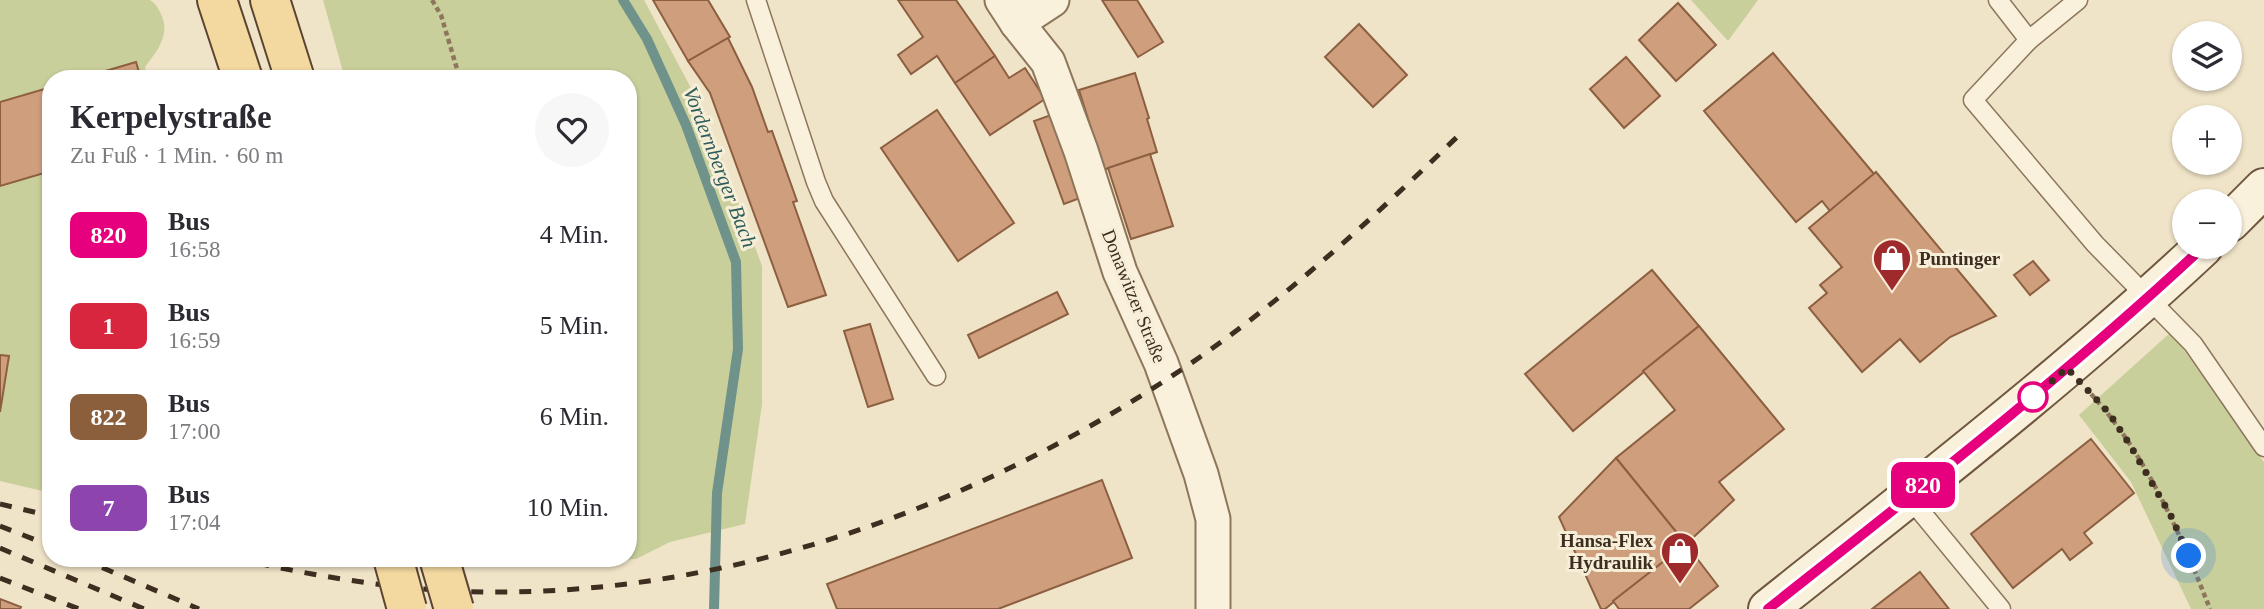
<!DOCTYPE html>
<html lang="de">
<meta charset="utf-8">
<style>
:root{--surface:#fff;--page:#f7f7f7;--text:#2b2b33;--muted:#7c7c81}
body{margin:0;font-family:Georgia,serif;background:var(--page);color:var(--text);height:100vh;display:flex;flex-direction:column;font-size:26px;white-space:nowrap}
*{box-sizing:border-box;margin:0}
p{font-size:23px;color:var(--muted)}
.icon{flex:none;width:38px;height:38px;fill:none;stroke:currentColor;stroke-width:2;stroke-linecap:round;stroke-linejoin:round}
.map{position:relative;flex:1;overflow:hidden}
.details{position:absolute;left:42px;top:70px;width:595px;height:497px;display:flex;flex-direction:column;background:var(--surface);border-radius:28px;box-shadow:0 2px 5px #0004}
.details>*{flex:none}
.badge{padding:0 14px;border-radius:10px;font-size:24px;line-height:46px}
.controls{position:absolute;left:2172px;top:21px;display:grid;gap:14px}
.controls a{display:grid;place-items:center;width:70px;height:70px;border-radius:50%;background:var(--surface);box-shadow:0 2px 5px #0004;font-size:35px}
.you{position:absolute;width:35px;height:35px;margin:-18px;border:5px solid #fff;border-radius:50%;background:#1a73e8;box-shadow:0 0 0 10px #1a73e833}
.map>.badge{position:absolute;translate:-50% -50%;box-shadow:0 0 0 4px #fff}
.round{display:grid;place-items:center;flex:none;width:74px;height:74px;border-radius:37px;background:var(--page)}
.headline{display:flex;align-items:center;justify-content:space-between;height:119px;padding:0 28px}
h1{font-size:33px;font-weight:800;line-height:52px}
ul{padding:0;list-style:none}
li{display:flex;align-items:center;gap:21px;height:91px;padding:0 28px}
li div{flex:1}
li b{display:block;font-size:26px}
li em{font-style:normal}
li .badge{min-width:77px;font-weight:700;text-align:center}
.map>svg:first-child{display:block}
.green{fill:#c9cf9b}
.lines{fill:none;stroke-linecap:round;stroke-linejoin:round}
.stream{stroke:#6f938a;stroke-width:10}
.building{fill:#cf9f7d;stroke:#8d5f41;stroke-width:2}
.lane-casing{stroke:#8d765c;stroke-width:21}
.street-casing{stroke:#8d765c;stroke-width:37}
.secondary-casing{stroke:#6f573f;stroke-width:42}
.primary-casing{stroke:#5b4430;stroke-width:42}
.path{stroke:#8d765c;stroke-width:4.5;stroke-dasharray:5 3.5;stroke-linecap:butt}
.lane{stroke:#faf1dc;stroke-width:18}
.street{stroke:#faf1dc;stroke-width:33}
.secondary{stroke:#faf1dc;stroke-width:38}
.primary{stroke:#f3d9a0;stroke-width:38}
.rail{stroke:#3d2e20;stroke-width:5;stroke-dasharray:12 12;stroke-linecap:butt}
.primary-bridge-casing{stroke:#5b4430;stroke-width:42;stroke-linecap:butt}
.primary-bridge{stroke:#f3d9a0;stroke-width:38}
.line-casing{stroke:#fff;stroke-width:16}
.line{stroke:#e6007e;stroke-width:10}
.walk{stroke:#3d2e20;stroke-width:7;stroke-dasharray:0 12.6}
.stop-dot{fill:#fff;stroke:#e6007e;stroke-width:3.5}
.labels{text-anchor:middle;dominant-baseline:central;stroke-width:6;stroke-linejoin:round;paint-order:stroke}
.poi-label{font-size:19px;font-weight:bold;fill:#3d2e20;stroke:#f7eed8;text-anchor:start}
.street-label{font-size:19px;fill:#3d2e20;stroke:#f7eed8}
.water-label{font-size:21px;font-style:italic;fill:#2f5d5a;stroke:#f7eed8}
</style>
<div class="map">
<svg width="2264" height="609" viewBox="0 0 2264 609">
<rect width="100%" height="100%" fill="#f0e4c8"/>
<g class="green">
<path d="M 0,0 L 150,0 C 156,4 158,8 161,14 C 171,35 157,51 145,67 L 148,79 L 51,79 L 51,493 L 0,481 Z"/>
<path d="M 323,0 L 644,0 L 707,118 L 762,266 L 762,404 L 745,524 L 670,542 L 636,559 L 487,567 L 484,558 L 628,558 L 628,79 L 345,79 Z"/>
<path d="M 1691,0 L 1758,0 L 1728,41 Z"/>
<path d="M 2171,332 L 2264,462 L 2264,609 L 2191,609 L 2131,482 L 2079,415 Z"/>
</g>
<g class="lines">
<path class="stream" d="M 623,0 L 647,39 L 686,125 L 736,262 L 738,349 L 717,493 L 714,609"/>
</g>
<g class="building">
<path d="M 653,0 L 708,0 L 730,37 L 688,61 Z"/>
<path d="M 898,0 L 956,0 L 995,56 L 955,83 L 937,56 L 911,74 L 898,55 L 923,37 Z"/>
<path d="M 1102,0 L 1137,0 L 1163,42 L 1138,57 Z"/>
<path d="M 1678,3 L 1716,45 L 1676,81 L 1639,40 Z"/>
<path d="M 1359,24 L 1407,75 L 1373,107 L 1325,57 Z"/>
<path d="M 728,38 L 752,87 L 768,132 L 772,131 L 797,201 L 793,202 L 826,295 L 788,307 L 710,93 L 688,61 Z"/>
<path d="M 1773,53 L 1874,174 L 1830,211 L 1822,201 L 1796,222 L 1704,111 Z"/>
<path d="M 995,56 L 1009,78 L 1025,68 L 1045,99 L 990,135 L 955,83 Z"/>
<path d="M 1626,57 L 1660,96 L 1624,128 L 1590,89 Z"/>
<path d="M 136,62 L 141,79 L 78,79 Z"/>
<path d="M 1135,73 L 1149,118 L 1147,119 L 1157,152 L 1104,170 L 1079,90 Z"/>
<path d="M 51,87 L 51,171 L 0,186 L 0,102 Z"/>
<path d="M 937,110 L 1014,223 L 958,261 L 881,148 Z"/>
<path d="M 1054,114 L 1083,197 L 1064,204 L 1034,121 Z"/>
<path d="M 1150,154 L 1173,226 L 1131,239 L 1108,168 Z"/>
<path d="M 1876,172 L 1996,316 L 1950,337 L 1920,362 L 1900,339 L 1862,372 L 1809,308 L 1827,293 L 1820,285 L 1842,267 L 1809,228 Z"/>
<path d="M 2033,261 L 2049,280 L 2030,295 L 2014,275 Z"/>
<path d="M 1652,270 L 1699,326 L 1573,431 L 1525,374 Z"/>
<path d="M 1057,292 L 1068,314 L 979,358 L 968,335 Z"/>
<path d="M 870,324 L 893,399 L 868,407 L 844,331 Z"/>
<path d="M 1699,326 L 1784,429 L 1719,482 L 1734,500 L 1686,544 L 1616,458 L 1675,410 L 1643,371 Z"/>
<path d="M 0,355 L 9,356 L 0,412 Z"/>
<path d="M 2091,439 L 2134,493 L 2084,533 L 2092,543 L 2070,560 L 2062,549 L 2013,588 L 1971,534 Z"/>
<path d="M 1616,458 L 1686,544 L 1605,609 L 1601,609 L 1559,517 Z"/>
<path d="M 1102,480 L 1132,558 L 998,609 L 837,609 L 827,584 Z"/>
<path d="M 1686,544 L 1718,586 L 1689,609 L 1619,609 L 1613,601 Z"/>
<path d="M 1920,572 L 1949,609 L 1872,609 Z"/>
<path d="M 0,599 L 21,607 L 20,609 L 0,609 Z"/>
</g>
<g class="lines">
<g class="lane-casing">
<g id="lane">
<path d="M 756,0 L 816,182 L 824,201 L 936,376"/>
<path d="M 1998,0 L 2029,40"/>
<path d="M 2078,0 L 2029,40 L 1973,100 L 2095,244 L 2193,344 L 2264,447"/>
<path d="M 1908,496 L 2001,609"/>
</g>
</g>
<g class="street-casing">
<g id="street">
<path d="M 1002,0 L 1017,23 L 1048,62 L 1081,151 L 1120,272 L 1161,363 L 1201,474 L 1213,519 L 1213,609"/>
<path d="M 1017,23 L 1052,0"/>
</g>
</g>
<g class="secondary-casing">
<g id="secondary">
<path d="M 2230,222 L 2264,188"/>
<path d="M 1768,609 C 1916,491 2065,376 2203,247"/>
</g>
</g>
<g class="primary-casing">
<g id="primary">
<path d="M 217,0 L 243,79"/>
<path d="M 270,0 L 295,79"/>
</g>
</g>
<g class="path">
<path d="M 432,0 L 441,15 L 460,79"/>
<path d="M 2091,394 C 2146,454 2180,533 2210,609"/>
</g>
<use href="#lane" class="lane"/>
<use href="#street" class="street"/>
<use href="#secondary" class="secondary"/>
<use href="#primary" class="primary"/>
<g class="rail">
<path d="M 0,504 L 51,516"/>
<path d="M 0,526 L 51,546"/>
<path d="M 0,548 L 144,609"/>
<path d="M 80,558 L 199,609"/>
<path d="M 234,558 C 322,578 413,593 504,592 C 743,591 984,502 1181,370 C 1281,303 1371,220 1457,137"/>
<path d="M 0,578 L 79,609"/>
</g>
<g class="primary-bridge-casing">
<g id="primary-bridge">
<path d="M 393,558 L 407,609"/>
<path d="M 439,558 L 454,609"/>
</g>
</g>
<use href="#primary-bridge" class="primary-bridge"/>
</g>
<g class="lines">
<g class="line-casing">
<path id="line" d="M 1768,609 C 1916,492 2065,376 2203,247"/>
</g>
<use href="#line" class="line"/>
<path class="walk" d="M 2033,397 L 2067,368 L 2109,413 L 2130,445 L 2171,516 L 2189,556"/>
</g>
<defs>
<g id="shop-pin" transform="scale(2.0125)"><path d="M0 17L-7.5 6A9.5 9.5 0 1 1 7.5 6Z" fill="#9e2a2b" stroke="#f7eed8"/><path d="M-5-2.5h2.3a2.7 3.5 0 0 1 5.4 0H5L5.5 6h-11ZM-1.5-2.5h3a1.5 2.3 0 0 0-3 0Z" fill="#fff"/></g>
</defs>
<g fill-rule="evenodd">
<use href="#shop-pin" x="1892" y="258"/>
<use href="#shop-pin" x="1680" y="551"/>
</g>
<circle class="stop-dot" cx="2033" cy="397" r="14"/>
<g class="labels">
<g class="poi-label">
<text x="1919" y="258">Puntinger</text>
<text x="1653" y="540" text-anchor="end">Hansa-Flex<tspan x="1653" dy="22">Hydraulik</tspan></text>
</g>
<g class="street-label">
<text transform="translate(1134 296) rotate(68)">Donawitzer Straße</text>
</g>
<g class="water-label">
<text transform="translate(720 167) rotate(69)">Vordernberger Bach</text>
</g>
</g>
</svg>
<div class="controls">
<a><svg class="icon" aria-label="layers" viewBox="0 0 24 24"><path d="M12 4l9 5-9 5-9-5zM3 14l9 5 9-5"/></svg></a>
<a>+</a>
<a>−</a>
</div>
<div class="you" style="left:2189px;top:556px"></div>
<b class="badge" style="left:1923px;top:485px;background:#e6007e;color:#fff">820</b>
<section class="details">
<div class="headline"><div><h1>Kerpelystraße</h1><p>Zu Fuß · 1 Min. · 60 m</p></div><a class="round"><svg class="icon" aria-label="heart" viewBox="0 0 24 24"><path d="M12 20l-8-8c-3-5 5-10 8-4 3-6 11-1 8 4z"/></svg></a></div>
<ul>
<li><span class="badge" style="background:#e6007e;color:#fff">820</span><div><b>Bus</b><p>16:58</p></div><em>4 Min.</em></li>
<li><span class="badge" style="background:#d7263d;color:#fff">1</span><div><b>Bus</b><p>16:59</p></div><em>5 Min.</em></li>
<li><span class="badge" style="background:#8b5e3c;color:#fff">822</span><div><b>Bus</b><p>17:00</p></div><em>6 Min.</em></li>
<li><span class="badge" style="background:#8e44ad;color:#fff">7</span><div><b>Bus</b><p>17:04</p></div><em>10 Min.</em></li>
</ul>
</section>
</div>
